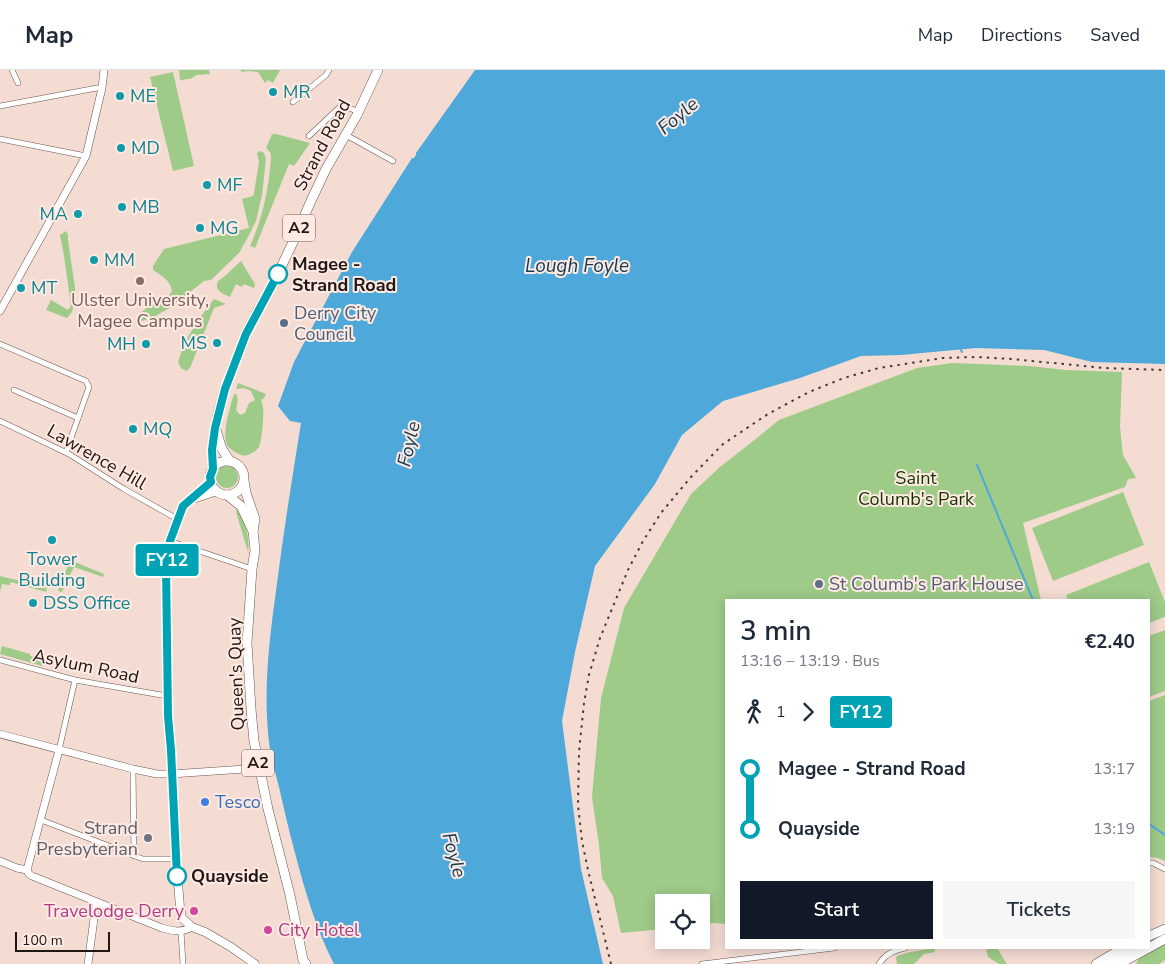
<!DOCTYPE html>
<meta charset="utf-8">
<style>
:root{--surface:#fff;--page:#f6f6f7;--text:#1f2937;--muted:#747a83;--line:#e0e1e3;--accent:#111827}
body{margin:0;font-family:"Nunito Sans",sans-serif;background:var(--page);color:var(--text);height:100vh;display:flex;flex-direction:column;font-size:19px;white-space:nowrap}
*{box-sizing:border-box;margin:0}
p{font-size:16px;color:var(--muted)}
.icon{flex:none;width:28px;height:28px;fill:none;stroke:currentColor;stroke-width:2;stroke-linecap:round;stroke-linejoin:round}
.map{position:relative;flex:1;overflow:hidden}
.sheet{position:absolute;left:725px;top:529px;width:425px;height:350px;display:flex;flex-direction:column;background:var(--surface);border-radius:0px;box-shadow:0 2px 12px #0003}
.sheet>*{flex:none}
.badge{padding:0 10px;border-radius:4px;font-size:18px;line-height:32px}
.controls{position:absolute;left:655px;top:824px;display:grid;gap:10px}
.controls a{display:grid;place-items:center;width:55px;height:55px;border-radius:0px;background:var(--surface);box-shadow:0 2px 12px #0003;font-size:25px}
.scale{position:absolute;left:15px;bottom:12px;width:95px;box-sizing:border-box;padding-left:5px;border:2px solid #1f1713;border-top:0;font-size:14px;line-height:18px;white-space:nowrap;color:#1f1713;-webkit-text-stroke:4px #feeae3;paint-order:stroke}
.map>.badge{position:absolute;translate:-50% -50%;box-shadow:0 0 0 2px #fff}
.legs{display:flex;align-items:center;gap:8px;height:55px;padding:0 15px;font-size:16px}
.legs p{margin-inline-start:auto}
.headline{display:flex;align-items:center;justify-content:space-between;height:85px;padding:0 15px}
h1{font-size:28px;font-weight:600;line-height:38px}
.button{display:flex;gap:10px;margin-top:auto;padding:10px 15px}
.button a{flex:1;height:58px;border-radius:0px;background:var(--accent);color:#fff;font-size:20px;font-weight:600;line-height:58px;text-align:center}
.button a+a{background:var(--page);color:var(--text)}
ul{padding:0 15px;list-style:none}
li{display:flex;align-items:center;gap:18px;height:60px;font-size:19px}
li i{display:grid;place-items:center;width:8px;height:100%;margin:0 6px;background:currentColor}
li i::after{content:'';width:12px;height:12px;margin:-6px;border:4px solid;border-radius:50%;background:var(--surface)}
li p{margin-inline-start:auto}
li:first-child i{background:linear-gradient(#0000 50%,currentColor 0)}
li:last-child i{background:linear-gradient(currentColor 50%,#0000 0)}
header{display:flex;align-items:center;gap:30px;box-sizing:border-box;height:70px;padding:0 25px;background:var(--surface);border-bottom:1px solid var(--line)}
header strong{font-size:24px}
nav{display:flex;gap:28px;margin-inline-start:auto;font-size:18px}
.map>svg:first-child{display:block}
.green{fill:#9fcb89}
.water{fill:#4ea9da}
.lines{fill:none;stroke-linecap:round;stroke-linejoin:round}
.stream{stroke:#4ea9da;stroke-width:2}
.street-casing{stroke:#69564d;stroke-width:6}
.secondary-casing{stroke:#69564d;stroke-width:8}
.primary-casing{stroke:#69564d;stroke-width:9}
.highway-casing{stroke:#69564d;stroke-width:10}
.street{stroke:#fff;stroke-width:5}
.secondary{stroke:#fff;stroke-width:7}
.primary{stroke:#fff;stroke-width:8}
.highway{stroke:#fff;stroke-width:9}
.rail{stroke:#473c37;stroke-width:2;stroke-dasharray:2.5 5;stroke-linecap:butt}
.line-1-casing{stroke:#fff;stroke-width:11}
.line-1{stroke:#00a3b4;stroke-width:8}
.culture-dot{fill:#0f9aa8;stroke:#feeae3;stroke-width:2}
.stop-1-dot{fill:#fff;stroke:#00a3b4;stroke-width:2.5}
.education-dot{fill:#8d6e63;stroke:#feeae3;stroke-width:2}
.service-dot{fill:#5c6f8a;stroke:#feeae3;stroke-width:2}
.shop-dot{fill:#3f7fe0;stroke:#feeae3;stroke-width:2}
.worship-dot{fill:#6b7280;stroke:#feeae3;stroke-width:2}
.hotel-dot{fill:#d1479c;stroke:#feeae3;stroke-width:2}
.labels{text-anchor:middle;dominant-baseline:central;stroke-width:4;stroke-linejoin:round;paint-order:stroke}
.shield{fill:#feeae3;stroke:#625651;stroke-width:1}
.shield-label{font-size:16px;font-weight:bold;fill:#1f1713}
.culture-label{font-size:18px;fill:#0d838f;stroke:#feeae3;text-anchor:start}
.street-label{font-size:18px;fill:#1f1713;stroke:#feeae3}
.stop-label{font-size:18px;font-weight:bold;fill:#1f1713;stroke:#feeae3;text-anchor:start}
.education-label{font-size:18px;fill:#785e54;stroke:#feeae3}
.service-label{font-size:18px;fill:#4e5e75;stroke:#feeae3;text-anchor:start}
.park-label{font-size:18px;fill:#153300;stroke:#feeae3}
.shop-label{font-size:18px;fill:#366cbe;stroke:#feeae3;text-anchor:start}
.worship-label{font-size:18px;fill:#5b616d;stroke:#feeae3;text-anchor:end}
.hotel-label{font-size:18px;fill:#b23c85;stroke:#feeae3;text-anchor:end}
.water-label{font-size:19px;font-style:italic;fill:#133a4f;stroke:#feeae3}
</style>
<header>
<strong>Map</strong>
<nav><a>Map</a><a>Directions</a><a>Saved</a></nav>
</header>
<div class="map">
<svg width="1165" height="894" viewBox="0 0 1165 894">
<rect width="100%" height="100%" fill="#f4dcd3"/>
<g class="green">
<path d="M 179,0 L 209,0 L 210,4 L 197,5 L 190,9 L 180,10 Z"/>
<path d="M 240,0 L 280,0 L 273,13 L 268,10 L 265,13 L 258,2 L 248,1 L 242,2 Z"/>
<path d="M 173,2 L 194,96 L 173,101 L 150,7 Z"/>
<path d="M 272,64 L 276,64 L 310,73 L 294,96 L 289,94 L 255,178 L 250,176 C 263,148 269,117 271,87 L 270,82 L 266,78 Z"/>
<path d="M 260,81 L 264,83 L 266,89 L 262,125 L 256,151 L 248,167 L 239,183 L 211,210 L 204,211 L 171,237 L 154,247 L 142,251 L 140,250 L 139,245 L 140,243 L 159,229 L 165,232 L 172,221 C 170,210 162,206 153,200 L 153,196 L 164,179 L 249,158 L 242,129 L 253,126 L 254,123 L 259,92 L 257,83 Z"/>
<path d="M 66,161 L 68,165 L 68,170 L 76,225 L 72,242 L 67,248 L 46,240 L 51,230 L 68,240 L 71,236 L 64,186 L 60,165 Z"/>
<path d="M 241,191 L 255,214 L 254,218 L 244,214 L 242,217 L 236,214 L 230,227 C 222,223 214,221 218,211 L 225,206 Z"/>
<path d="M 214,229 L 226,234 L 214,238 L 190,298 L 186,301 L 181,298 L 178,293 C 184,269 199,248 214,229 Z"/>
<path d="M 952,293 L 1030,296 L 1066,300 L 1122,302 L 1120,357 L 1123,385 L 1136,408 L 1128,409 L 1125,417 L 1023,453 L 1041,530 L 726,530 L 726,854 L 713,853 L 701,855 L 701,832 L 664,832 L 664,859 L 621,863 L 613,826 L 602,808 L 599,775 L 592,727 L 601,628 L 624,538 L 691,424 L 720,397 L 758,367 L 779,350 L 917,298 Z"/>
<path d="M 238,313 L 266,324 L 264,328 L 261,330 C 262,333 263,335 263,338 C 264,344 262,371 259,377 C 257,380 254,382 250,384 C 246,386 243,386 239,384 C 235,382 229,379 227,375 C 222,362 230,337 234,324 L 236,324 C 239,329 237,334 236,340 L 240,345 L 245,343 L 249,333 L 255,330 L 251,321 L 244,318 L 236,319 Z"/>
<circle cx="227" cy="407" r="11"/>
<path d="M 1123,422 L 1144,475 L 1053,511 L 1032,458 Z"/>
<path d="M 239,439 C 245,453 250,467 248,482 L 236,442 L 236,440 Z"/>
<path d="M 70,490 L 104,504 L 103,507 L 74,497 L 62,522 L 58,521 Z"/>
<path d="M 1149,492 L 1165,532 L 1165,547 L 1149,553 L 1149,530 L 1068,530 L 1066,525 Z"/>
<path d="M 0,506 L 42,516 L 47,518 L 46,522 L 11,512 L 10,515 L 2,514 L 0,522 Z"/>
<path d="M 1165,560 L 1165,621 L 1149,627 L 1149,566 Z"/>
<path d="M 2,576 L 30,584 L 30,586 L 36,587 L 37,583 L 42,584 L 40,590 L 43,591 L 42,596 L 0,584 Z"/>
<path d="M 1165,625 L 1165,791 L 1158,788 L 1149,787 L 1149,631 Z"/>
<path d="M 1165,874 L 1165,890 L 1159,894 L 1136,894 L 1139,888 Z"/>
<path d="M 934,878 L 935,882 L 924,884 L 914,894 L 897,894 L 896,888 L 897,886 L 911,882 Z"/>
<path d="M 986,878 L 997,878 L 1007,894 L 999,894 L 988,887 Z"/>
</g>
<path class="water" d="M 475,0 L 1165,0 L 1165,294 L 1092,292 L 1044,280 L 976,278 L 901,285 L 861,286 L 800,308 L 723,331 L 682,365 L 655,414 L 595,496 L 575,582 L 562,651 L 581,799 L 603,894 L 334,894 C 316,859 305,821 295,783 C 289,761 284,739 279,717 C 275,702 271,688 269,672 C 263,621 269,572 276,521 C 283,465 292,409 301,353 L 290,351 L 278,336 L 294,292 L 352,182 L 412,88 L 414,88 L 416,85 L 416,83 Z"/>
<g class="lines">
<g class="stream">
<path d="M 961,280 L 962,282"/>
<path d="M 977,395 L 1033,530"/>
<path d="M 1149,754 L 1165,765"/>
</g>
<g class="street-casing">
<g id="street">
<path d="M 12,0 L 18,13"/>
<path d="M 293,32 L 326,5 L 329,0"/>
<path d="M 0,36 L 97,18 L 102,18"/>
<path d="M 346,65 L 393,91"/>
<path d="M 309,66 L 342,35 L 359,42"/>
<path d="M 0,69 L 86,86"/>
<path d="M 0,274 L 86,311 L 89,317 L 66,382"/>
<path d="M 14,320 L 78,348"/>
<path d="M 0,351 L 69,384 L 124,419 L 179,450"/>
<path d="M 170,471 L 252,499"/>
<path d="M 0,590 L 75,610 L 167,626"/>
<path d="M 59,680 L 75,610"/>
<path d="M 133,699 L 134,786"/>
<path d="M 41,750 L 143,789 L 176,789"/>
<path d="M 1149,793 L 1153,793 L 1165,799"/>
<path d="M 181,861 L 183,894"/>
<path d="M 702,894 L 834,878"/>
<path d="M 879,894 C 885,884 894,880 905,878"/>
</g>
</g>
<g class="secondary-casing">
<g id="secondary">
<path d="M 0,241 L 86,86 L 102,18 L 104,0"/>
<path d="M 0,664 L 133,699 L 157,704 L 171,704 L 259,698"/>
<path d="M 0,791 L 17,798 L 27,800 L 29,804 L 32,806 L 162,858 C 173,861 181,863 192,857"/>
<path d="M 27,800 L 59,680"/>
<path d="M 88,894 L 95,841 L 97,833"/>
</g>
</g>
<g class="primary-casing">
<g id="primary">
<path d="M 211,411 L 183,436 L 170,471 L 167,484 L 166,496 L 168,645 L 171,680 L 176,789 L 180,837 L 182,848 L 192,857 L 205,862 L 231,877 L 255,894"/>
<path d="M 196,428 L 217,421"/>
</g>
</g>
<g class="highway-casing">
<g id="highway">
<path d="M 216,360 L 222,379 L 230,391"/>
<circle cx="227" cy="408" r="17"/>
<path d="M 213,399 L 212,379 L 215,358 L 219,340 L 225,319 L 246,264 L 258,240 L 273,214 L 294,170 L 310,133 L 326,99 L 357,45 L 378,0"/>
<path d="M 244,411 L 246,423 L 255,449 L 253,461 L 255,480 L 252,499 L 247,573 L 251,639 L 254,671 L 268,739 L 290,825 L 303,890 L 306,894"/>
<path d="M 227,425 L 241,436 L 253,461"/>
<path d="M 1149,866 L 1165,859"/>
<path d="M 1096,894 L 1123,878"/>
<path d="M 1106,894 L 1138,878"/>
<path d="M 1119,894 L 1165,869"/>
</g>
</g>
<use href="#street" class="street"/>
<use href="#secondary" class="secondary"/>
<use href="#primary" class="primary"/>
<use href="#highway" class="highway"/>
<path class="rail" d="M 611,894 L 588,800 L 582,771 L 578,735 L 579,682 L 584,633 L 589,605 L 600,568 L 628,500 L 643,471 L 661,443 L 690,408 L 723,374 L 768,344 L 809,322 L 844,308 L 879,298 L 943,288 L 977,287 L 1012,289 L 1104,298 L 1165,300"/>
</g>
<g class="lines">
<g class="line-1-casing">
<path id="line-1" d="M 177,806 L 171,680 L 168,646 L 166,496 L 167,484 L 170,471 L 183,436 L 211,412 L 210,407 L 213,399 L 212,380 L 215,358 L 225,319 L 246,264 L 278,204"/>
</g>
<use href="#line-1" class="line-1"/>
</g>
<g class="culture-dot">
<circle cx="273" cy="22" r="5"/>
<circle cx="120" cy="26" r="5"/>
<circle cx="121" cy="78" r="5"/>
<circle cx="207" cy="115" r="5"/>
<circle cx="122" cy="137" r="5"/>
<circle cx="78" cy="144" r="5"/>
<circle cx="200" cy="158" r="5"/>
<circle cx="94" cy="190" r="5"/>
<circle cx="21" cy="218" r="5"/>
<circle cx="217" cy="273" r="5"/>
<circle cx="146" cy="274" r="5"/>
<circle cx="133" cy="359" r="5"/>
<circle cx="52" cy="470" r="5"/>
<circle cx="33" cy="533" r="5"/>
</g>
<g class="stop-1-dot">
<circle cx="278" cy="204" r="9"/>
<circle cx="177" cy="806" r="9"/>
</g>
<circle class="education-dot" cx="140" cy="211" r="5"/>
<g class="service-dot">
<circle cx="284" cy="253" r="5"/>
<circle cx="819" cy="514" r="5"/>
</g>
<circle class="shop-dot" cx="205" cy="732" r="5"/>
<circle class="worship-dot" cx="148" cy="768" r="5"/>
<g class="hotel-dot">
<circle cx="194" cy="841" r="5"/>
<circle cx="268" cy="860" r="5"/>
</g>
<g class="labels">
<g class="shield">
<rect x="283" y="144.5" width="32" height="27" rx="4"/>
<rect x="242" y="679.5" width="32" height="27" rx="4"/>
</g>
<g class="shield-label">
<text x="299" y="158">A2</text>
<text x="258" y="693">A2</text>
</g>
<g class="culture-label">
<text x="283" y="22">MR</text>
<text x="130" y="26">ME</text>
<text x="131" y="78">MD</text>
<text x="217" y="115">MF</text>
<text x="132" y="137">MB</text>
<text x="68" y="144" text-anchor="end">MA</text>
<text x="210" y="158">MG</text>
<text x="104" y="190">MM</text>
<text x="31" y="218">MT</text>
<text x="207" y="273" text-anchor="end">MS</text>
<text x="136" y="274" text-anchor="end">MH</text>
<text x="143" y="359">MQ</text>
<text x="52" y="489" text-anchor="middle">Tower<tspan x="52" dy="21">Building</tspan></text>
<text x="43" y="533">DSS Office</text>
</g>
<g class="street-label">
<text transform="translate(322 75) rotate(-62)">Strand Road</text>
<text transform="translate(97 387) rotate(30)">Lawrence Hill</text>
<text transform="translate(86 596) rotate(12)">Asylum Road</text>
<text transform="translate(236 604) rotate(-92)">Queen's Quay</text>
</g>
<g class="stop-label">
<text x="292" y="194">Magee -<tspan x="292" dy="21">Strand Road</tspan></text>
<text x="191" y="806">Quayside</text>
</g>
<g class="education-label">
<text x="140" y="230">Ulster University,<tspan x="140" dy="21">Magee Campus</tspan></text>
</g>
<g class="service-label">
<text x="294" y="243">Derry City<tspan x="294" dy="21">Council</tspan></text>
<text x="829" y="514">St Columb's Park House</text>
</g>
<g class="park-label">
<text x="916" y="408">Saint<tspan x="916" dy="21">Columb's Park</tspan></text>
</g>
<g class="shop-label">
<text x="215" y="732">Tesco</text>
</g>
<g class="worship-label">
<text x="138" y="758">Strand<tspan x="138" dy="21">Presbyterian</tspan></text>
</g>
<g class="hotel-label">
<text x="184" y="841">Travelodge Derry</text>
<text x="278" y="860" text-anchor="start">City Hotel</text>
</g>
<g class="water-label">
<text transform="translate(678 46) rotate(-40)">Foyle</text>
<text x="577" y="196">Lough Foyle</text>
<text transform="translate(409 374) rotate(-77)">Foyle</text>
<text transform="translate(454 785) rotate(75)">Foyle</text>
</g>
</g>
</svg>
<div class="controls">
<a><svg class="icon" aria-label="locate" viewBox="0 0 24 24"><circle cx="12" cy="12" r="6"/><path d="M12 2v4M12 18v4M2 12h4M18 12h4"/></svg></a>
</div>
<div class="scale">100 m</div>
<b class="badge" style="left:167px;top:490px;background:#00a3b4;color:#fff">FY12</b>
<section class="sheet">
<div class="headline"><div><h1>3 min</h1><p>13:16 – 13:19 · Bus</p></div><b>€2.40</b></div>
<div class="legs"><svg class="icon" aria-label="walk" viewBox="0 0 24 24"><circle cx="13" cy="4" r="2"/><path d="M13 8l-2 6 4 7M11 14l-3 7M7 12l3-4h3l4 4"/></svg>1<svg class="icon" aria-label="forward" viewBox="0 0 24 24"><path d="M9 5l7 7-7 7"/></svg><b class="badge" style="background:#00a3b4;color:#fff">FY12</b></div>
<ul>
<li><i style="color:#00a3b4"></i><b>Magee - Strand Road</b><p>13:17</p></li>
<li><i style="color:#00a3b4"></i><b>Quayside</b><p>13:19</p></li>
</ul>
<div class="button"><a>Start</a><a>Tickets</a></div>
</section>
</div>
